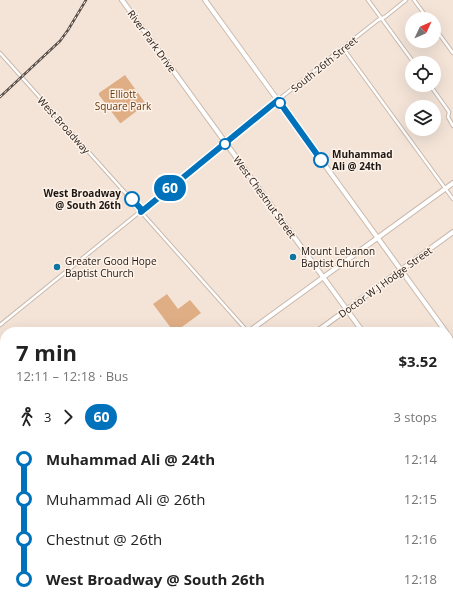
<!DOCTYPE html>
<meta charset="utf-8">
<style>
:root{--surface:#fff;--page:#f6f6f6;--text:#222;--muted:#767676}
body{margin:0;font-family:"Open Sans",sans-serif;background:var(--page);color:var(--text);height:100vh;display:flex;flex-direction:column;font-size:15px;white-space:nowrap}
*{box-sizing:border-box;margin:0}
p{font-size:13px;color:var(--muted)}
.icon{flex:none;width:22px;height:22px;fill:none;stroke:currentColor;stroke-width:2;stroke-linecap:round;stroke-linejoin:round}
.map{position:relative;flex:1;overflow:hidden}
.sheet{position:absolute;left:0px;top:327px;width:453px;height:280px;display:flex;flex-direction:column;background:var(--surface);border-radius:16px 16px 0 0;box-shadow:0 4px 16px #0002}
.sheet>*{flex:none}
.badge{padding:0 8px;border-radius:13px;font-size:14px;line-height:26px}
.needle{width:26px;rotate:46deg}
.buttons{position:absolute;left:405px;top:12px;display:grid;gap:8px}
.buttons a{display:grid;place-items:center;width:36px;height:36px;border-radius:50%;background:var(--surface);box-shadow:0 4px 16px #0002;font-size:20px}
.map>.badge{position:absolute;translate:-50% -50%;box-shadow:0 0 0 2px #fff}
.legs{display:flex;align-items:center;gap:6px;height:44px;padding:0 16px;font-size:13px}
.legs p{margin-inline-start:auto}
.summary{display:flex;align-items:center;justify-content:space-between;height:68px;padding:0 16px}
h1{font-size:22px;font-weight:700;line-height:30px}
ul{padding:0 16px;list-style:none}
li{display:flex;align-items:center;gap:14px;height:40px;font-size:15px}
li i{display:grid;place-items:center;width:6px;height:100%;margin:0 5px;background:currentColor}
li i::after{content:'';width:10px;height:10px;margin:-5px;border:3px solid;border-radius:50%;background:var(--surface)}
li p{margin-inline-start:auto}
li:first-child i{background:linear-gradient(#0000 50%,currentColor 0)}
li:last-child i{background:linear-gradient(currentColor 50%,#0000 0)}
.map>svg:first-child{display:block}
.green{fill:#e0ae85}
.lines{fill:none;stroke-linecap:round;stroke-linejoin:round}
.minor-casing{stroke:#cabaae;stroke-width:4.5}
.major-casing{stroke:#cabaae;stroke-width:6}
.minor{stroke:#fff;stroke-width:2.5}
.major{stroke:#fff;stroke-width:4}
.rail-casing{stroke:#59504a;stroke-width:2.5}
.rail{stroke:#fff2e8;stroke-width:1;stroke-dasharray:3;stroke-linecap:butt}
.line-1-casing{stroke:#fff;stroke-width:9}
.line-1{stroke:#0072bc;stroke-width:6}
.stop-1-dot{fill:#fff;stroke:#0072bc;stroke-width:2}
.poi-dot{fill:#0c76a1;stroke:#fff2e8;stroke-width:1.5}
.labels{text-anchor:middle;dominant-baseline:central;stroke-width:3;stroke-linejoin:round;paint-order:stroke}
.street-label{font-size:10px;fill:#1d1713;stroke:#fff2e8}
.park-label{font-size:10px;fill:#64380d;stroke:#fff2e8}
.stop-label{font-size:10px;font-weight:bold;fill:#1d1713;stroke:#fff2e8;text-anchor:start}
.poi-label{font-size:10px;fill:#1d1713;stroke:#fff2e8;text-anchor:start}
</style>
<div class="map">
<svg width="453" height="607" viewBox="0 0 453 607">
<rect width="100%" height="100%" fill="#f4e4d8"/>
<g class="green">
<path d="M 125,75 L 146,104 L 121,123 L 120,123 L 99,95 L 99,93 Z"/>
<path d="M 167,294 L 178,309 L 190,300 L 201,313 L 175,332 L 174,332 L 153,304 Z"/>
</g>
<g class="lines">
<g class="minor-casing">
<g id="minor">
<path d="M 368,0 L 414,63"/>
<path d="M 414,0 L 428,19"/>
<path d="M 434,27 L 453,53"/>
<path d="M 343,48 L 453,199"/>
<path d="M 0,53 L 129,197 C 131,203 137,209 142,213 L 248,332"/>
<path d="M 430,85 L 447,109 L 449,112 L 448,117 L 453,126"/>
<path d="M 129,197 L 130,197 C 134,201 140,206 141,211"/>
<path d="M 0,325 L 340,50 L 378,20 L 385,17 L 406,0"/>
<path d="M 448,386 L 453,382"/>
<path d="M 13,607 L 25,602"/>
</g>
</g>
<g class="major-casing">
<g id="major">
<path d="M 122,0 L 363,332"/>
<path d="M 205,0 L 446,332"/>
<path d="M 248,332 L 453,183"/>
<path d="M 316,332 L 453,232"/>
<path d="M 448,335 L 453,342"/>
<path d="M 448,449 L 453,456"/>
<path d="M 0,513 L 5,509"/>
<path d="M 0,563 L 5,559"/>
<path d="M 448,594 L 453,601"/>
<path d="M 0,602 L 12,607"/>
</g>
</g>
<use href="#minor" class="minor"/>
<use href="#major" class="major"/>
<g class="rail-casing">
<g id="rail">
<path d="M 0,97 L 60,41 L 68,30 L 86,0"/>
<path d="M 448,587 L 453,583"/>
<path d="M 418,607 L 424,602"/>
<path d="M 433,607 L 436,602"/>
</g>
</g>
<use href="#rail" class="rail"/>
</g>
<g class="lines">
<g class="line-1-casing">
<path id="line-1" d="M 132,199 L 141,209 L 141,212 L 278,100 L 321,160"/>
</g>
<use href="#line-1" class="line-1"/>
</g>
<g class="stop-1-dot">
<circle cx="280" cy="103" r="5"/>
<circle cx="225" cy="144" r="5"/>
<circle cx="321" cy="160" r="7"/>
<circle cx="132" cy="199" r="7"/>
</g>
<g class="poi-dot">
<circle cx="293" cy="257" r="4"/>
<circle cx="57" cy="267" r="4"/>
</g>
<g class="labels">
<g class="street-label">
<text transform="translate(152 41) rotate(54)">River Park Drive</text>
<text transform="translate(324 64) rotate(-39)">South 26th Street</text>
<text transform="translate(64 125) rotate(48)">West Broadway</text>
<text transform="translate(265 197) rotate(54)">West Chestnut Street</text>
<text transform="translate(385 282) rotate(-36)">Doctor W J Hodge Street</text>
</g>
<g class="park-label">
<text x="123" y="94">Elliott<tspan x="123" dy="12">Square Park</tspan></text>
</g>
<g class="stop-label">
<text x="332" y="154">Muhammad<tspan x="332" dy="12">Ali @ 24th</tspan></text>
<text x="121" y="193" text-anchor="end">West Broadway<tspan x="121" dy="12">@ South 26th</tspan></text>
</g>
<g class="poi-label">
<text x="301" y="251">Mount Lebanon<tspan x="301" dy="12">Baptist Church</tspan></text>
<text x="65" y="261">Greater Good Hope<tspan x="65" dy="12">Baptist Church</tspan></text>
</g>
</g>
</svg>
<div class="buttons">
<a><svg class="needle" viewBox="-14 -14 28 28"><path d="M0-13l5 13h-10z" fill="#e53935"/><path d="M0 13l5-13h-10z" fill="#767676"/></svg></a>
<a><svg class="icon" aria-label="locate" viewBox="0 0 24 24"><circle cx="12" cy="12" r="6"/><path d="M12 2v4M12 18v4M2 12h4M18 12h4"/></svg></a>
<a><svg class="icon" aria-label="layers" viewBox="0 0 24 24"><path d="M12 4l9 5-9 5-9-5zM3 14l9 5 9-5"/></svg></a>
</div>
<b class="badge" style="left:170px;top:188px;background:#0072bc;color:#fff">60</b>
<section class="sheet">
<div class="summary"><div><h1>7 min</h1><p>12:11 – 12:18 · Bus</p></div><b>$3.52</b></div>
<div class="legs"><svg class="icon" aria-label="walk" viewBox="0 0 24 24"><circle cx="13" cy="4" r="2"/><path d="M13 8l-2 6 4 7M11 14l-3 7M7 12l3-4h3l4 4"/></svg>3<svg class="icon" aria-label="forward" viewBox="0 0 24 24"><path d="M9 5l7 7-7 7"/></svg><b class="badge" style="background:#0072bc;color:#fff">60</b><p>3 stops</p></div>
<ul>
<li><i style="color:#0072bc"></i><b>Muhammad Ali @ 24th</b><p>12:14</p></li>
<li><i style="color:#0072bc"></i><span>Muhammad Ali @ 26th</span><p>12:15</p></li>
<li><i style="color:#0072bc"></i><span>Chestnut @ 26th</span><p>12:16</p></li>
<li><i style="color:#0072bc"></i><b>West Broadway @ South 26th</b><p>12:18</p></li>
</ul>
</section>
</div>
